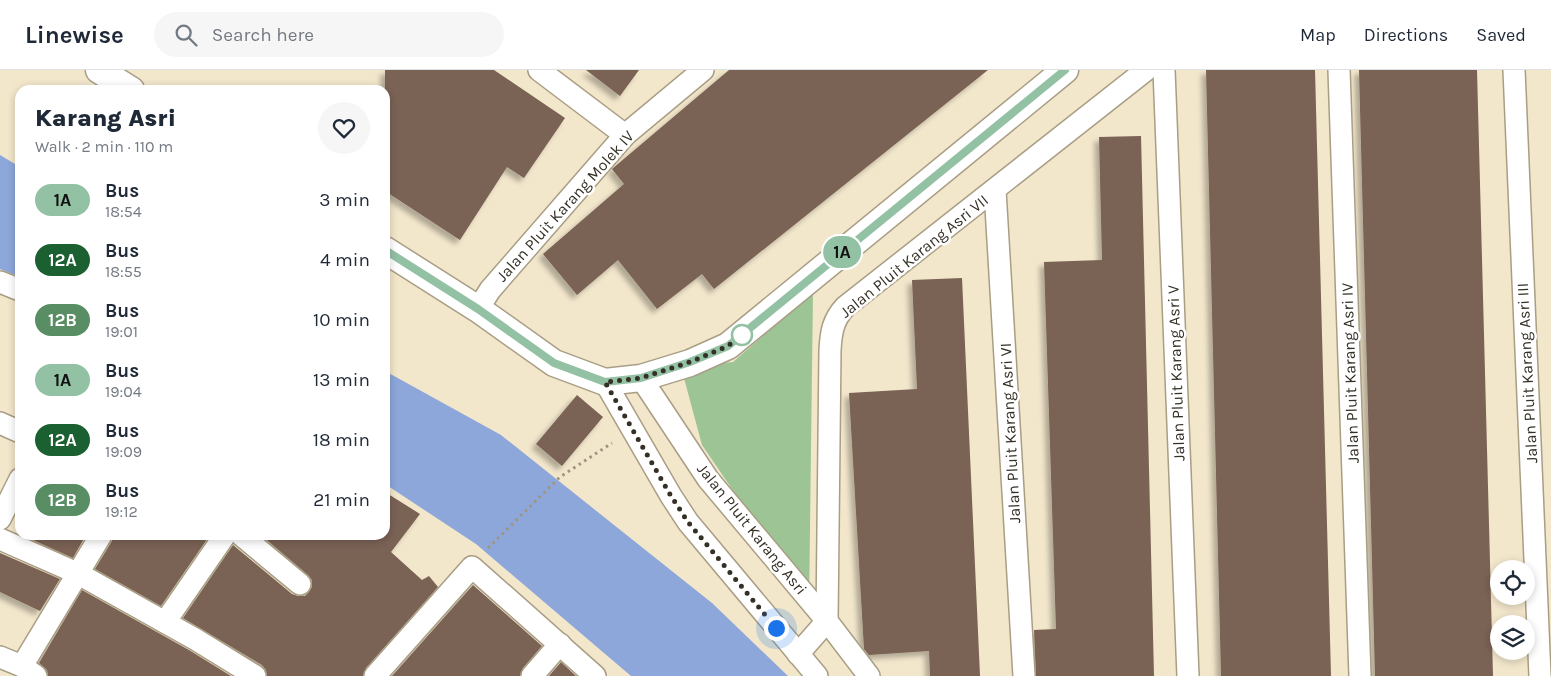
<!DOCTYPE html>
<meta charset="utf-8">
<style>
:root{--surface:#fff;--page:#f6f6f7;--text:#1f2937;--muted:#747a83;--line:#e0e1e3}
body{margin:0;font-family:Karla,sans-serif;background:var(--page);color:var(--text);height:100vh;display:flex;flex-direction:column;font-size:19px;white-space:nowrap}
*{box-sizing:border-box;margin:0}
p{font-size:16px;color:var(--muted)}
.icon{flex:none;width:28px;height:28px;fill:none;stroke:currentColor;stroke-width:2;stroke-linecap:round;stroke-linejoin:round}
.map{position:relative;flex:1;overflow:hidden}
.panel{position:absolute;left:15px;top:15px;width:375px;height:455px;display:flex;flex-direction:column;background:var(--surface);border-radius:15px;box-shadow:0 2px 8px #0003}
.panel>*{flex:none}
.badge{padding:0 10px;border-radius:16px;font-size:18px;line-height:32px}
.buttons{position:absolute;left:1490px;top:490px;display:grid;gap:10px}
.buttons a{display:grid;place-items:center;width:45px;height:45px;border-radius:50%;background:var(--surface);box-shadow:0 2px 8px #0003;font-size:25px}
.you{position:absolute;width:25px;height:25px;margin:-12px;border:4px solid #fff;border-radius:50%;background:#1a73e8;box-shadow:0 0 0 8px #1a73e833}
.map>.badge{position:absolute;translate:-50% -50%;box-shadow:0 0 0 2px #fff}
.round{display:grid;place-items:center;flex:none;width:52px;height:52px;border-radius:26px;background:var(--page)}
.overview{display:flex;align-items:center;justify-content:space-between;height:85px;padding:0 20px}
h1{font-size:24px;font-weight:800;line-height:38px}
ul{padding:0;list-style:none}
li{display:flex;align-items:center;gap:15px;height:60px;padding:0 20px}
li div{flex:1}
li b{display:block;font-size:19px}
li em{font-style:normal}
li .badge{min-width:55px;font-weight:700;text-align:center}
header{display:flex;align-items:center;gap:30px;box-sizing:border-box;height:70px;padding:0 25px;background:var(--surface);border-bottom:1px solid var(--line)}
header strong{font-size:24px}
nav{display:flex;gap:28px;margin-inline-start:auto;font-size:18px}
.search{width:350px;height:45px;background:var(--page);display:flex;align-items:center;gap:12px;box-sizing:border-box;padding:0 18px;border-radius:28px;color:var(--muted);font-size:19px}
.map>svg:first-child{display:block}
.green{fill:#9dc494}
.water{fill:#8da7da}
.building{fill:#7a6254;filter:url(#shadow)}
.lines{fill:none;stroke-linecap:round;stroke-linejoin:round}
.minor-casing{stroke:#a99e85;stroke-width:24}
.tertiary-casing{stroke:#a99e85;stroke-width:29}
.path{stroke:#9e9581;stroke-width:3;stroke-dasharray:2.5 4;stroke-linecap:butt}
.minor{stroke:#fff;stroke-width:21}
.tertiary{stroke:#fff;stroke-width:26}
.line-casing{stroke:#fff;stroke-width:11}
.line{stroke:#93c1a4;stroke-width:8}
.walk{stroke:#353026;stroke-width:5;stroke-dasharray:0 9}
.stop-dot{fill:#fff;stroke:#93c1a4;stroke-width:2.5}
.labels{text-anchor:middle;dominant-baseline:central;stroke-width:5;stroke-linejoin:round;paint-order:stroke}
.street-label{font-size:16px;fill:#353026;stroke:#fff}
</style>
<header>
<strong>Linewise</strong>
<div class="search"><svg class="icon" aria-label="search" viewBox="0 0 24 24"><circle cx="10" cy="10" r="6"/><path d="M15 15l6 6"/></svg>Search here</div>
<nav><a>Map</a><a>Directions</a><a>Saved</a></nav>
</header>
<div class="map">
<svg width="1551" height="606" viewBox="0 0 1551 606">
<defs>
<filter id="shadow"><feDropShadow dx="-4.5" dy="4.5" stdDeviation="2.5" flood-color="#0004"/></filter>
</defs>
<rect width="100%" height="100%" fill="#f2e6cb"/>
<path class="green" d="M 813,222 L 809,536 L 805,526 L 702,375 L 681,297 L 733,292 Z"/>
<g class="water">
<path d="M 0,85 L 20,97 L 20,207 L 0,199 Z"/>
<path d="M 385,301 L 501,365 L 712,533 L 788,606 L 631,606 L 476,474 L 385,414 Z"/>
</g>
<g class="building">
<path d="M 385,0 L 494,0 L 565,48 L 524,108 L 507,97 L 460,170 L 385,121 Z"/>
<path d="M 586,0 L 639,0 L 620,26 Z"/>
<path d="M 729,0 L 988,0 L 714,219 L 702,204 L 657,239 L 618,190 L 577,225 L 543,184 L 624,114 L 612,99 Z"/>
<path d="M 1206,0 L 1315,0 L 1331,606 L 1221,606 Z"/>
<path d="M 1359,0 L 1477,0 L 1493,606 L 1375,606 Z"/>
<path d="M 1141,66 L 1154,606 L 1036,606 L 1034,560 L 1056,559 L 1044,192 L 1102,190 L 1099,67 Z"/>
<path d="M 962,208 L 980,606 L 930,606 L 929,581 L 869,585 L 864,579 L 849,323 L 917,319 L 912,210 Z"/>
<path d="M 577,325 L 603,347 L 562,396 L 536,374 Z"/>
<path d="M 385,422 L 420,444 L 391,482 L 422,510 L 429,506 L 438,517 L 366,598 L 363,606 L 267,606 L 266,600 L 262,595 L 183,548 L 233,475 L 292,524 L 298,526 L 305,526 L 309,522 L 312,517 L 312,510 L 308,505 L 261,465 L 385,465 Z"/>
<path d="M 22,465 L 86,465 L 73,488 Z"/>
<path d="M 113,465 L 210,465 L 161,536 L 95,499 L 112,471 Z"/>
<path d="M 0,483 L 60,509 L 40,541 L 0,522 Z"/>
<path d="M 473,515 L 542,576 L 523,598 L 520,606 L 392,606 Z"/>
<path d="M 82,520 L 189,580 L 231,606 L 48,606 L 47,600 L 39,593 Z"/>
<path d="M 561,592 L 576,606 L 549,606 Z"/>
</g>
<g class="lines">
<g class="minor-casing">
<g id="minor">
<path d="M 539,0 L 625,65"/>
<path d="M 1164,0 L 1188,606"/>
<path d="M 1339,0 L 1360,606"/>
<path d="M 1514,0 L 1540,606"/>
<path d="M 995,120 L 1024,606"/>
<path d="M 0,212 L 20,220"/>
<path d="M 478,239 L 490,220 L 625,65 L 703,0"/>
<path d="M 641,308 L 708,409 L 827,551 L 869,606"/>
<path d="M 605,312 L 671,426 L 688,452 L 817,606"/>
<path d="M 0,353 L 20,362"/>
<path d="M 0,449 L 20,409"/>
<path d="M 241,465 L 300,514"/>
<path d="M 0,469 L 77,503 L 195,569 L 255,606"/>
<path d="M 165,552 L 225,465"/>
<path d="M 798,584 L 827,551 L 830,280 C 831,262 833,250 845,237 L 1146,0"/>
<path d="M 0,587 L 22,596 L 36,606"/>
<path d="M 22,596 L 101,465"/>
<path d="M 375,606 L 472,497 L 595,606"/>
<path d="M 532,606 L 560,574"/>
</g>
</g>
<g class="tertiary-casing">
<g id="tertiary">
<path d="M 99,0 L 131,20"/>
<path d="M 385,180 L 478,239 L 554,293 L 605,312 L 641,308 L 690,293 L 728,276 L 1065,0"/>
</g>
</g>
<path class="path" d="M 488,478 L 560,407 L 612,373"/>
<use href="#minor" class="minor"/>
<use href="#tertiary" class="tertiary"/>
</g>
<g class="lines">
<g class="line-casing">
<path id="line" d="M 385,180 L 478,239 L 554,293 L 605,312 L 641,308 L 690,292 L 728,276 L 1065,0"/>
</g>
<use href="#line" class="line"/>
<path class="walk" d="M 742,265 L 743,264 L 728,276 L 690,292 L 641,308 L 605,312 L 671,426 L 688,452 L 776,558"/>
</g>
<circle class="stop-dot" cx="742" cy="265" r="10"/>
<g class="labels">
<g class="street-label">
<text transform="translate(565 136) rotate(-48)">Jalan Pluit Karang Molek IV</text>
<text transform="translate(914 186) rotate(-39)">Jalan Pluit Karang Asri VII</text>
<text transform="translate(1176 303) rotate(-92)">Jalan Pluit Karang Asri V</text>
<text transform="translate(1350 303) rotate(-92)">Jalan Pluit Karang Asri IV</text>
<text transform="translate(1527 303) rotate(-93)">Jalan Pluit Karang Asri III</text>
<text transform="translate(1010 363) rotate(-93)">Jalan Pluit Karang Asri VI</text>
<text transform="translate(752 459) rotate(51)">Jalan Pluit Karang Asri</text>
</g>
</g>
</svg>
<div class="buttons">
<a><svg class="icon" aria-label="locate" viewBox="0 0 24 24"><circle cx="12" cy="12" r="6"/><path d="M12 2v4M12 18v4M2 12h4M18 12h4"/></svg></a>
<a><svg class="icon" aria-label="layers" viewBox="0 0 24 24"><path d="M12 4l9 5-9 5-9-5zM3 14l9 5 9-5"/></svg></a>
</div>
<div class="you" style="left:776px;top:558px"></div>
<b class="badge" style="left:842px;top:182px;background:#93c1a4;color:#111">1A</b>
<section class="panel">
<div class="overview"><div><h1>Karang Asri</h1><p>Walk · 2 min · 110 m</p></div><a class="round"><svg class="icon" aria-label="heart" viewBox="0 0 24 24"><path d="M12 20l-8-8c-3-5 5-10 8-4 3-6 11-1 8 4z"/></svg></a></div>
<ul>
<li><span class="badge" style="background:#93c1a4;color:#111">1A</span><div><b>Bus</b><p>18:54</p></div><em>3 min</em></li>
<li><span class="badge" style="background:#1b6031;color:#fff">12A</span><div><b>Bus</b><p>18:55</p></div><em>4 min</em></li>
<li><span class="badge" style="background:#598e64;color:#fff">12B</span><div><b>Bus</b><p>19:01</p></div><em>10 min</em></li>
<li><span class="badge" style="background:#93c1a4;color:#111">1A</span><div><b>Bus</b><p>19:04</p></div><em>13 min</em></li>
<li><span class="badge" style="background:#1b6031;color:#fff">12A</span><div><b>Bus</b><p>19:09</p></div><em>18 min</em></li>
<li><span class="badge" style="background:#598e64;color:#fff">12B</span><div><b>Bus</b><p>19:12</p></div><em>21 min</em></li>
</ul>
</section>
</div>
